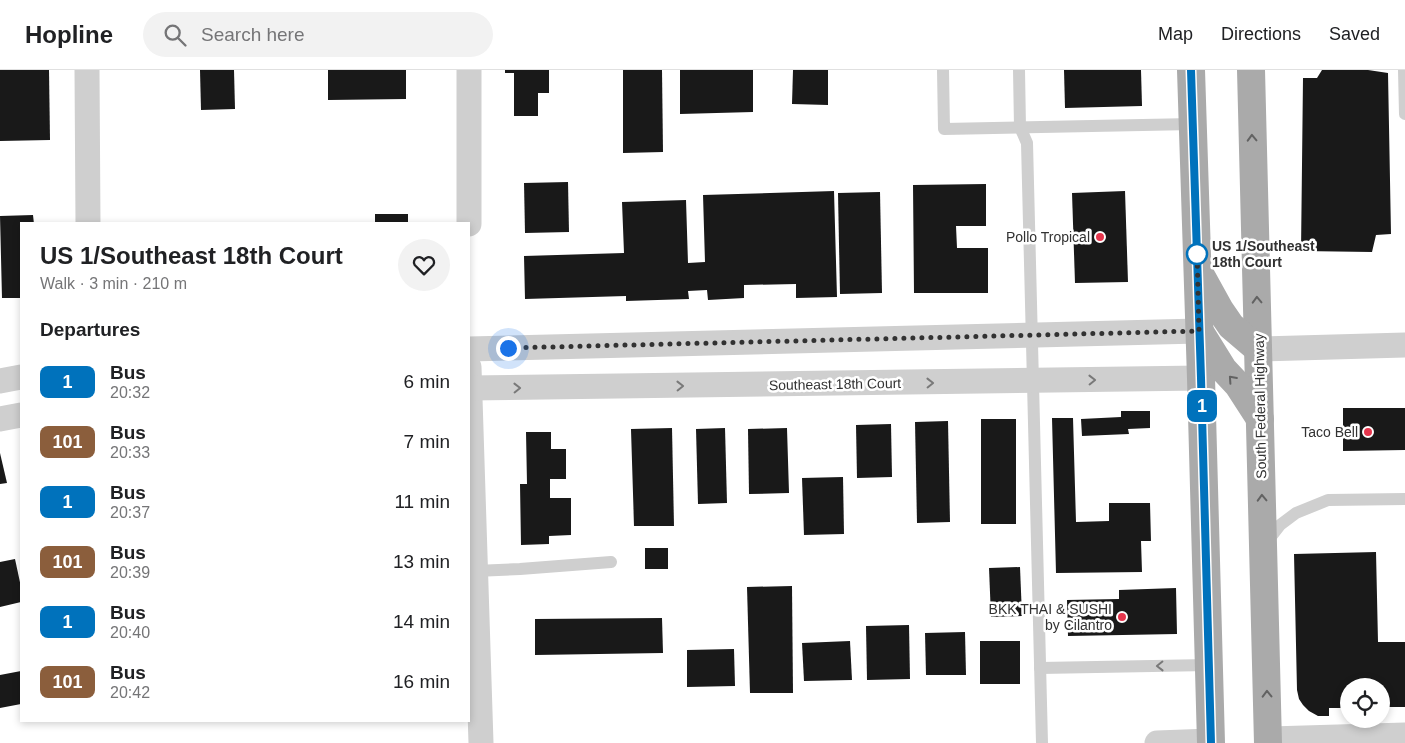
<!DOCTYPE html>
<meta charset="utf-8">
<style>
:root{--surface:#fff;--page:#f2f2f2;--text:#202124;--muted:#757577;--line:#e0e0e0}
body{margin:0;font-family:Arial,sans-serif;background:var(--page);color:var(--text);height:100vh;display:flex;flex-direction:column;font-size:19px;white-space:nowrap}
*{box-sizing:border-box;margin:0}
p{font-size:16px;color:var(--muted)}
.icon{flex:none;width:28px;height:28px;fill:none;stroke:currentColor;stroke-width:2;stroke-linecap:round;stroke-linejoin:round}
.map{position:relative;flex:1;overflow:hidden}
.sheet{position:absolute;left:20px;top:152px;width:450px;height:500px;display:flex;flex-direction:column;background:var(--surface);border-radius:0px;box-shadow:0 2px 8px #0003}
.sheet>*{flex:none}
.badge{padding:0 10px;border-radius:8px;font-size:18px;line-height:32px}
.tools{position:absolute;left:1340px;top:608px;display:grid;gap:10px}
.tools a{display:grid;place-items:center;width:50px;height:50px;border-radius:50%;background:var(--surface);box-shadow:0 2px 8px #0003;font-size:25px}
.you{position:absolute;width:25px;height:25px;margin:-12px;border:4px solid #fff;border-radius:50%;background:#1a73e8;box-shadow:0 0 0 8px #1a73e833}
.map>.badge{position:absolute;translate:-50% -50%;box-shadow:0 0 0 2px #fff}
h2{padding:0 20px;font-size:19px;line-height:45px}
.round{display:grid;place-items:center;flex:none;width:52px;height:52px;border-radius:26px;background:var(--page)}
.head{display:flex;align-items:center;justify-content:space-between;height:85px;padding:0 20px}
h1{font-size:24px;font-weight:600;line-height:38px}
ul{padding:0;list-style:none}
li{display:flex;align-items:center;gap:15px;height:60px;padding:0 20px}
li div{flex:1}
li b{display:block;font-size:19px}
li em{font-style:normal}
li .badge{min-width:55px;font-weight:700;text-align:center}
header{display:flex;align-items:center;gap:30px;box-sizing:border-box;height:70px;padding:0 25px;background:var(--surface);border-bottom:1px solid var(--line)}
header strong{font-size:24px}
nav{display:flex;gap:28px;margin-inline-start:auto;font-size:18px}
.search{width:350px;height:45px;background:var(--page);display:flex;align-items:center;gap:12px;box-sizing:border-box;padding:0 18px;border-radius:28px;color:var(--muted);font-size:19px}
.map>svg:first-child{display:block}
.building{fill:#191919}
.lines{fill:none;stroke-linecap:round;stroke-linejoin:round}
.lane{stroke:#cfcfcf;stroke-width:12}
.street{stroke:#cfcfcf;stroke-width:25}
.primary{stroke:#aaa;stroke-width:28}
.oneway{stroke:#626262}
.oneway2{stroke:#797979}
.line-casing{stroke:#fff;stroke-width:11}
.line{stroke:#0072bc;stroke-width:8}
.walk{stroke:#323232;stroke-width:5;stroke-dasharray:0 9}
.poi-dot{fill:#e6364d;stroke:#fff;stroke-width:2}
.stop-dot{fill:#fff;stroke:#0072bc;stroke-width:2.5}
.labels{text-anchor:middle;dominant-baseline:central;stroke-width:5;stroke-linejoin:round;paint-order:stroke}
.poi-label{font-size:14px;fill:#323232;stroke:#fff;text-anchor:end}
.stop-label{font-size:14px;font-weight:bold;fill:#323232;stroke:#fff;text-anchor:start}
.street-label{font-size:14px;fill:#323232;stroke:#fff}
</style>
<header>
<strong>Hopline</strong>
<div class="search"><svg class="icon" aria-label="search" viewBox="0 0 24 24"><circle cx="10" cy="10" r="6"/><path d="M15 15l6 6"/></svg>Search here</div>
<nav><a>Map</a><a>Directions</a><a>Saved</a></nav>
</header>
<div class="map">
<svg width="1405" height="673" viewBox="0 0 1405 673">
<rect width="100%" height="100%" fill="#fff"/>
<g class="building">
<path d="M 0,0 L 49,0 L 50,70 L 0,71 Z"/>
<path d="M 200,0 L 234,0 L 235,39 L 201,40 Z"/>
<path d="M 328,0 L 406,0 L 406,29 L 328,30 Z"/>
<path d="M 505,0 L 549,0 L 549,23 L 538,23 L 538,46 L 514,46 L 514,3 L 505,3 Z"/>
<path d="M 623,0 L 662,0 L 663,82 L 623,83 Z"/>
<path d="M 680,0 L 753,0 L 753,42 L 680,44 Z"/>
<path d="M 793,0 L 828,0 L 828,35 L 792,34 Z"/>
<path d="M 1064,0 L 1141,0 L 1142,36 L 1065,38 Z"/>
<path d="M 1322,0 L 1368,0 L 1388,3 L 1391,164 L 1376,165 L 1372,182 L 1301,181 L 1303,8 L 1317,8 Z"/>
<path d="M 568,112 L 569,162 L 525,163 L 524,113 Z"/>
<path d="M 986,114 L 986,156 L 956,156 L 957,178 L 988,178 L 988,223 L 914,223 L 913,115 Z"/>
<path d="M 834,121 L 837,227 L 796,228 L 796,214 L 744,215 L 744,228 L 708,230 L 707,220 L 688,221 L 689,229 L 626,231 L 626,226 L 525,229 L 524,186 L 624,183 L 622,132 L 686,130 L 688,193 L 705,192 L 703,125 Z"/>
<path d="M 1125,121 L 1128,212 L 1075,213 L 1072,123 Z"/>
<path d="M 880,122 L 882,223 L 840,224 L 838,123 Z"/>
<rect x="375" y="144" width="33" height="10"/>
<path d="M 33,145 L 34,154 L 21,154 L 21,228 L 2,228 L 0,146 Z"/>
<path d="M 1343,338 L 1405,338 L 1405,380 L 1343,381 Z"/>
<path d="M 1121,341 L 1150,341 L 1150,358 L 1128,359 L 1129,364 L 1082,366 L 1081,349 L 1121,347 Z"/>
<path d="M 1052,348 L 1073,348 L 1076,452 L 1109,451 L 1109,433 L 1150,433 L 1151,471 L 1141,471 L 1142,502 L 1056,503 Z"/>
<rect x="981" y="349" width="35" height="105"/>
<path d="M 948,351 L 950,452 L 917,453 L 915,352 Z"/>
<path d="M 891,354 L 892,407 L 857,408 L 856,355 Z"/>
<path d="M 672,358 L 674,456 L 634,456 L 631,359 Z"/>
<path d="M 725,358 L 727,433 L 698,434 L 696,359 Z"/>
<path d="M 787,358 L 789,423 L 749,424 L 748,359 Z"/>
<path d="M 526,362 L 551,362 L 551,379 L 566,379 L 566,409 L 550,409 L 550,428 L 571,428 L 571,465 L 549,466 L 549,474 L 521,475 L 520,414 L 527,414 Z"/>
<path d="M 0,383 L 7,413 L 0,414 Z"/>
<path d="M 843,407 L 844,464 L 804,465 L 802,408 Z"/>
<rect x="645" y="478" width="23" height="21"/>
<path d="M 1376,482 L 1378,572 L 1405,572 L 1405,637 L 1381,637 L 1381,616 L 1349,616 L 1349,638 L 1329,638 L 1329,646 L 1318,646 L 1309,641 L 1303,635 L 1299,629 L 1297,620 L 1294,484 Z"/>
<path d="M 15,489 L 21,517 L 21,532 L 0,537 L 0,492 Z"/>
<path d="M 1020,497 L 1022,546 L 991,547 L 989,498 Z"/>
<path d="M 792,516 L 793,623 L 750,623 L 747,517 Z"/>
<path d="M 1176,518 L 1177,564 L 1068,566 L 1067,530 L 1119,529 L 1119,520 Z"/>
<path d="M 662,548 L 663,583 L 535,585 L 535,549 Z"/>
<path d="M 909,555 L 910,609 L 867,610 L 866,556 Z"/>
<path d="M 965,562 L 966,605 L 926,605 L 925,563 Z"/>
<path d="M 850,571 L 852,610 L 804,611 L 802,573 Z"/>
<rect x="980" y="571" width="40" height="43"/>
<path d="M 734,579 L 735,616 L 687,617 L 687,580 Z"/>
<path d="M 21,601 L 21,634 L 0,638 L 0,605 Z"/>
</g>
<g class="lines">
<g class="lane">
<path d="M 943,0 L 944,59 L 1193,54"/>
<path d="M 1019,0 L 1020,57 L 1027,73 L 1042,673"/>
<path d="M 1404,0 L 1405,44"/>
<path d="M 1266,473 L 1280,455 L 1296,443 L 1328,430 L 1405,429"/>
<path d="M 475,501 L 520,499 L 611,492"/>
<path d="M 1040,598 L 1209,595"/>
</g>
<g class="street">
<path d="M 87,0 L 88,154"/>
<path d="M 469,0 L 469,154"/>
<path d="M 469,279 L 1199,261"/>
<path d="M 1258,279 L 1405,275"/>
<path d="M 469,297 L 481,673"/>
<path d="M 0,311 L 21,307"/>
<path d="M 469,318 L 1201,308"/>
<path d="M 0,349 L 21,345"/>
<path d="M 1268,669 L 1405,665"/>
<path d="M 1157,673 L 1211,671"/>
</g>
<g class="primary">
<path d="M 1191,0 L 1201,308 L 1211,673"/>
<path d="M 1251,0 L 1268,673"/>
<path d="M 1199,202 L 1220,240 L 1231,256 L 1258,279"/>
<path d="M 1200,262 L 1223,299 L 1238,315 L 1260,349"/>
</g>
</g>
<defs><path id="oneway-chevron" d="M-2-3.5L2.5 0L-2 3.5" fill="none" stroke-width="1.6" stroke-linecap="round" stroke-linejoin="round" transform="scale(1.25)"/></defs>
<g class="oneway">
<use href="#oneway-chevron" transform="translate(1252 68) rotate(-92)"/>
<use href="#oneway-chevron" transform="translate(1257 230) rotate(-92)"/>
<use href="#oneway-chevron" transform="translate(1232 309) rotate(-132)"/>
<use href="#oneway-chevron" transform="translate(1262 428) rotate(-92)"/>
<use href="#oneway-chevron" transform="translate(1267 624) rotate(-91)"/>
</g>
<g class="oneway2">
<use href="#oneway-chevron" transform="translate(1092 310) rotate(-1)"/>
<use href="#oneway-chevron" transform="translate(930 313) rotate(-1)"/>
<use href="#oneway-chevron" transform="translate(680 316) rotate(-1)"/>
<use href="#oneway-chevron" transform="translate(517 318) rotate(-1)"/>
<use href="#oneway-chevron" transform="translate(1160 596) rotate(179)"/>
</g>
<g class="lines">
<g class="line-casing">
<path id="line" d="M 1191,0 L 1201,308 L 1211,673"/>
</g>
<use href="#line" class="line"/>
<path class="walk" d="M 508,278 L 1199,261 L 1197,179 L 1197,184"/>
</g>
<g class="poi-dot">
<circle cx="1100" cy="167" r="5"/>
<circle cx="1368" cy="362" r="5"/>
<circle cx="1122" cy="547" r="5"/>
</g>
<circle class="stop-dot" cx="1197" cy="184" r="10"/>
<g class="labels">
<g class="poi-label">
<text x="1090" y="167">Pollo Tropical</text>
<text x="1358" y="362">Taco Bell</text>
<text x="1112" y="539">BKK THAI &amp; SUSHI<tspan x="1112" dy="16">by Cilantro</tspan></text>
</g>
<g class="stop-label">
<text x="1212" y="176">US 1/Southeast<tspan x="1212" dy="16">18th Court</tspan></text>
</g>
<g class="street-label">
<text transform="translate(835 314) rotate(-1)">Southeast 18th Court</text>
<text transform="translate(1260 336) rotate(-91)">South Federal Highway</text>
</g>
</g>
</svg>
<div class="tools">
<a><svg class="icon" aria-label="locate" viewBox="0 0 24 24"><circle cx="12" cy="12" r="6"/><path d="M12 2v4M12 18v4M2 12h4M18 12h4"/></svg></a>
</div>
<div class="you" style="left:508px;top:278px"></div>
<b class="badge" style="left:1202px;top:336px;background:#0072bc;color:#fff">1</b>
<section class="sheet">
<div class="head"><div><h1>US 1/Southeast 18th Court</h1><p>Walk · 3 min · 210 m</p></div><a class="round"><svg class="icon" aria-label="heart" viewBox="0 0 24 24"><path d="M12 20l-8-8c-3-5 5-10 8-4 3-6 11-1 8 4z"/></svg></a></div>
<h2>Departures</h2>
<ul>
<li><span class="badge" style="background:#0072bc;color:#fff">1</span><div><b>Bus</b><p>20:32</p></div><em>6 min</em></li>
<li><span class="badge" style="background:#8b5e3c;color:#fff">101</span><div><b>Bus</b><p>20:33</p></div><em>7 min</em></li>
<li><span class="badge" style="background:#0072bc;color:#fff">1</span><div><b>Bus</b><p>20:37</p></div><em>11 min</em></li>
<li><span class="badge" style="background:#8b5e3c;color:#fff">101</span><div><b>Bus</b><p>20:39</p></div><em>13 min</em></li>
<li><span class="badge" style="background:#0072bc;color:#fff">1</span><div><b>Bus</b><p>20:40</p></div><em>14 min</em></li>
<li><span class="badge" style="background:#8b5e3c;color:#fff">101</span><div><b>Bus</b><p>20:42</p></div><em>16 min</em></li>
</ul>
</section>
</div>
